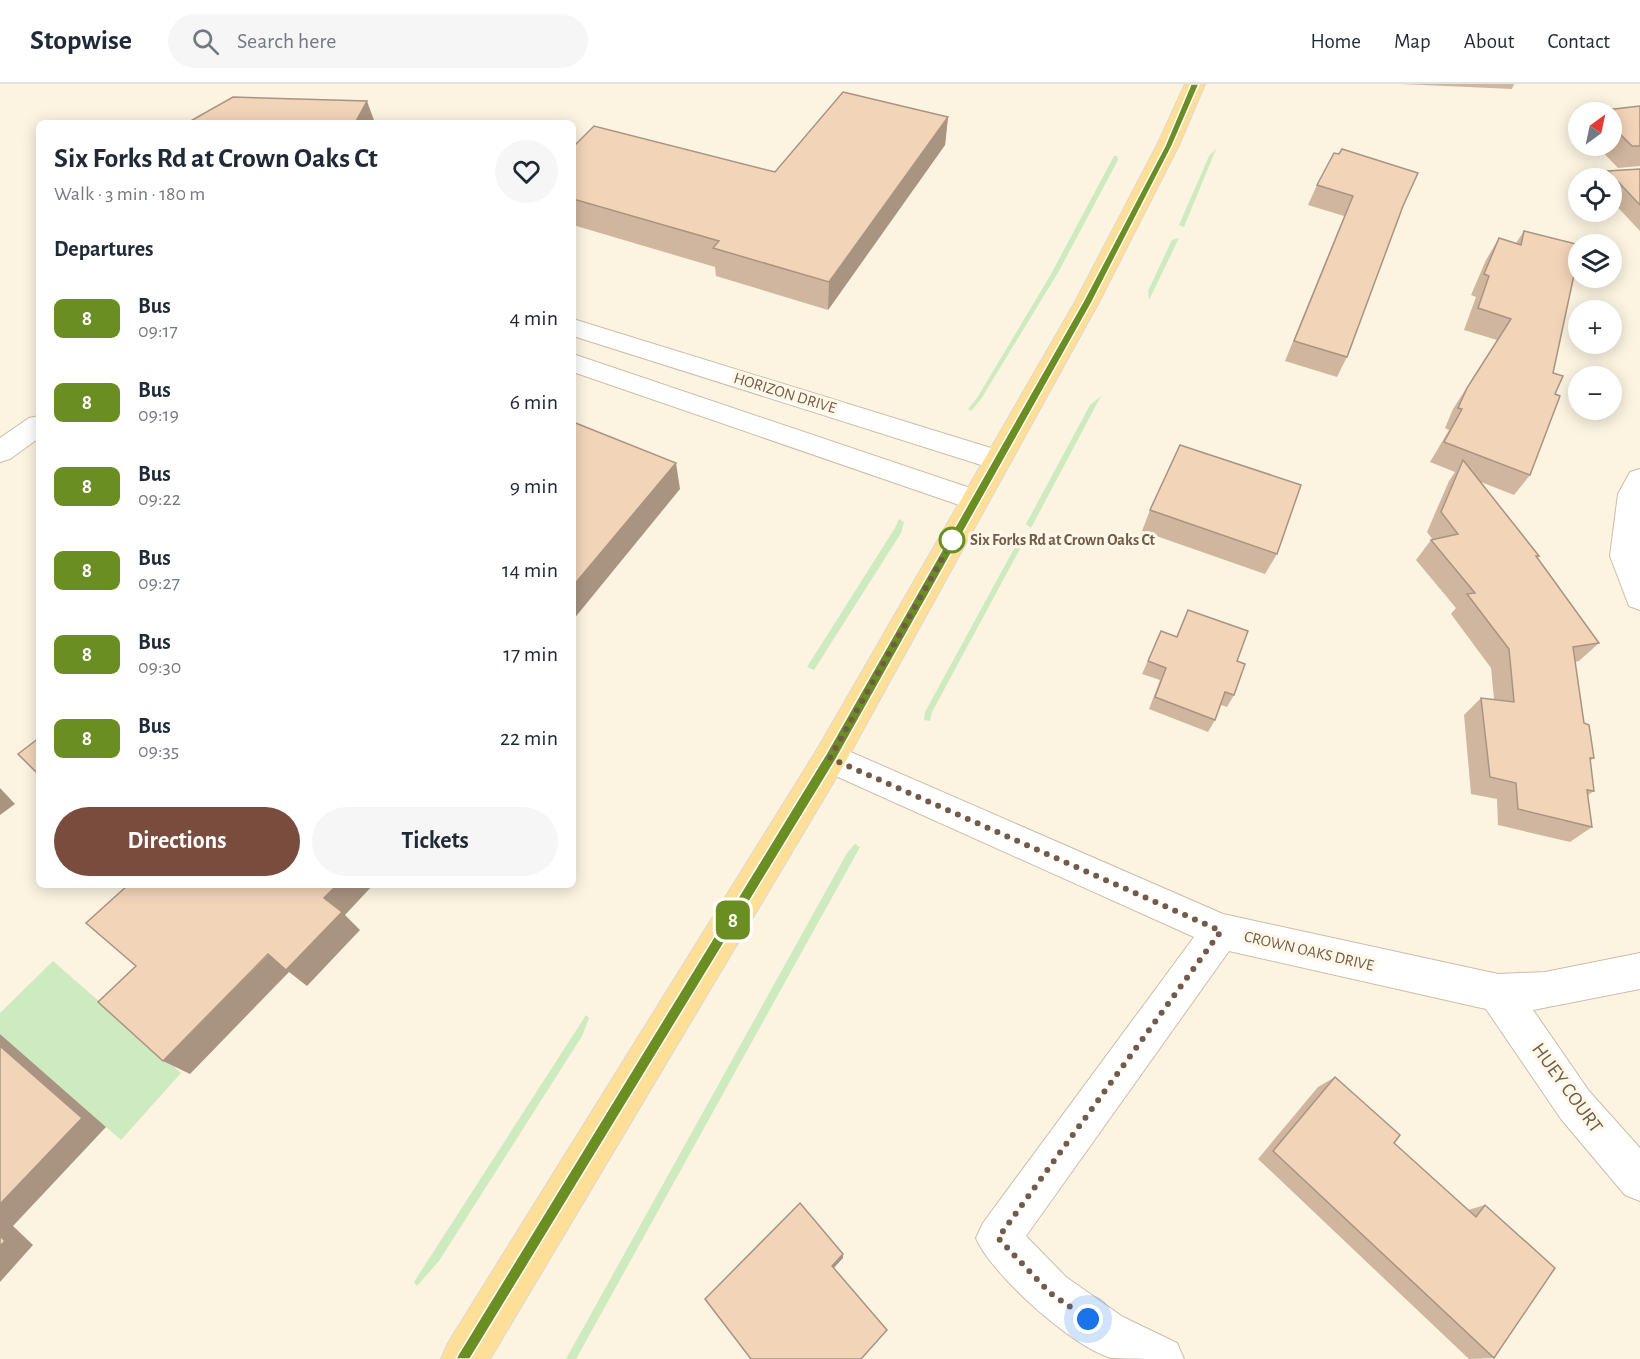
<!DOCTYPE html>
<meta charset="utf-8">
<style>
:root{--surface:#fff;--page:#f6f6f7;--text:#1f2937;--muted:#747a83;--line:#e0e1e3;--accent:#7a4c3d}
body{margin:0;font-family:"Alegreya Sans",sans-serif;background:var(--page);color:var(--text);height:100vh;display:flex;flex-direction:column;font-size:22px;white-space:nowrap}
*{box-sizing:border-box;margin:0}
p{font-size:20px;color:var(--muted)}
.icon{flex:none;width:33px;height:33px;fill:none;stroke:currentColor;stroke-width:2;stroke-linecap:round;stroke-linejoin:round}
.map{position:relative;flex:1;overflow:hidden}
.sheet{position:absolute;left:36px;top:36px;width:540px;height:768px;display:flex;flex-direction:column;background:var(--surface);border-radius:9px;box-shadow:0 3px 15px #0003}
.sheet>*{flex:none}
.badge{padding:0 12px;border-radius:9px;font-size:21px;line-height:39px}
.needle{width:39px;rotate:33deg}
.buttons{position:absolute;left:1568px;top:18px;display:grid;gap:12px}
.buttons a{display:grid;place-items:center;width:54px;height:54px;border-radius:50%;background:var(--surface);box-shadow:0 3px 15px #0003;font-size:30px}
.you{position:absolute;width:30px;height:30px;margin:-15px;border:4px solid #fff;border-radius:50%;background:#1a73e8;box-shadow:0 0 0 9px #1a73e833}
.map>.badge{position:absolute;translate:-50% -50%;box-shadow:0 0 0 3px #fff}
h2{padding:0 18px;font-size:22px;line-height:54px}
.round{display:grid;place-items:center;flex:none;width:63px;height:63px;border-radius:32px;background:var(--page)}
.headline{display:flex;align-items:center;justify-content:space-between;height:102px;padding:0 18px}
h1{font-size:28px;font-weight:600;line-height:45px}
.action{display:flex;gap:12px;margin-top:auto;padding:12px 18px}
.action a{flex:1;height:69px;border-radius:36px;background:var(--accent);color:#fff;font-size:24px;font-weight:600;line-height:69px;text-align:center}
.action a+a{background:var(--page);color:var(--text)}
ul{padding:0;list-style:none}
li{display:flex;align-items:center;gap:18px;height:84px;padding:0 18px}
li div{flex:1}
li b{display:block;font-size:22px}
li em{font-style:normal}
li .badge{min-width:66px;font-weight:700;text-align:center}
header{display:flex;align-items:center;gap:36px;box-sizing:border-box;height:84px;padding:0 30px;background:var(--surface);border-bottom:2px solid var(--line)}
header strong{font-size:28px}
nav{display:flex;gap:33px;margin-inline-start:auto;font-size:21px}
.search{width:420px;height:54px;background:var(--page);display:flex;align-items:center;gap:15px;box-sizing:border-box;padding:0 21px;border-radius:33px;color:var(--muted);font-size:22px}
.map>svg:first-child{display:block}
.green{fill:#ceeac0}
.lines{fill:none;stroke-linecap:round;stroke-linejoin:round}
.street-casing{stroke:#cebca8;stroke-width:2}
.primary-casing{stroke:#ded8d3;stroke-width:2}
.street{fill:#fff;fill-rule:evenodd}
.primary{fill:#fddf98;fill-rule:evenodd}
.wall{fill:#d0b69f}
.shaded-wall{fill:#a99482}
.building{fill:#f2d4b9;stroke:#a99482;stroke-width:1.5}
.line{fill:#6b8e23;stroke:#fff;stroke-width:1.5}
.walk{stroke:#745b48;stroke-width:6;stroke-dasharray:0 10.8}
.stop-dot{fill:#fff;stroke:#6b8e23;stroke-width:3}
.labels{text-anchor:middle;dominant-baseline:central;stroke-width:6;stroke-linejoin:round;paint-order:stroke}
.street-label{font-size:16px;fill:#745b48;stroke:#fff8e8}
.stop-label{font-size:16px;font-weight:bold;fill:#745b48;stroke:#fff8e8;text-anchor:start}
.near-street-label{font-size:20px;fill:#745b48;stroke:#fff8e8}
</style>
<header>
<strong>Stopwise</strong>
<div class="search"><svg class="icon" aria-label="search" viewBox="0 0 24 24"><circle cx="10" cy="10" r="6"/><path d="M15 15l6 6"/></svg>Search here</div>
<nav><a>Home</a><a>Map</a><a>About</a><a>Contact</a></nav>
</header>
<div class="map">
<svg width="1640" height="1275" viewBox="0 0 1640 1275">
<rect width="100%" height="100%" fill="#fcf4e1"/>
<g class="green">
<path d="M 1216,65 L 1184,143 L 1179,141 L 1209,72 Z"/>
<path d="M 1114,72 L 1117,72 L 1118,76 L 1059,187 L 981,315 L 971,327 L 968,325 L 977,314 L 1050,192 Z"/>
<path d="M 1179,154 L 1149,216 L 1148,207 L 1172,156 Z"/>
<path d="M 1101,312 L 1031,444 L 1026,440 L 1090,321 Z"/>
<path d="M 899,435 L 904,438 L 901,449 L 814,586 L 807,583 L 895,444 Z"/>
<path d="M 1016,461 L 1022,461 L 932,628 L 930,637 L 924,636 L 925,628 Z"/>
<path d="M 855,760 L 860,763 L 576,1275 L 566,1275 L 847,769 Z"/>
<path d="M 53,877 L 181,989 L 121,1056 L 0,950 L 0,929 Z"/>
<path d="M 586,931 L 589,934 L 582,952 L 439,1177 L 417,1202 L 414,1198 Z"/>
</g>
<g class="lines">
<g class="street-casing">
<g id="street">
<path d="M 573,235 L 1007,369 L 1011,376 L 1007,383 L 997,386 L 573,252 Z"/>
<path d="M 573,270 L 985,409 L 989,416 L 985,423 L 975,427 L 965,423 L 573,288 Z"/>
<path d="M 39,332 L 39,354 L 10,375 L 0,378 L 0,354 L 29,334 Z"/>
<path d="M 1640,385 L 1640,526 L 1629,522 L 1610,472 L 1618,410 L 1630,388 Z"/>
<path d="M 830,659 L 1223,830 L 1498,890 L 1545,888 L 1640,869 L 1640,905 L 1533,926 L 1589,1007 L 1640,1064 L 1640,1117 L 1625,1111 L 1561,1035 L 1486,925 L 1229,867 L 1026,1152 L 1066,1193 L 1123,1233 L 1177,1259 L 1184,1275 C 1166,1275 1126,1275 1111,1274 C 1072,1263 991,1190 976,1154 L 983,1139 L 1194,853 L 818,684 L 813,674 L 818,664 Z"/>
</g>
</g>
<g class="primary-casing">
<path id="primary" d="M 1185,0 L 1205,0 L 1179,61 L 1099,218 L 842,684 L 490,1275 L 441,1275 L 448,1259 L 818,664 L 1075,218 L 1157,61 Z"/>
</g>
<use href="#street" class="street"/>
<use href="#primary" class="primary"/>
</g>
<g class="wall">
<path d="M 1401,0 L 1514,0 L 1512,5 Z"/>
<path d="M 1640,22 L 1640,82 L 1618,84 L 1597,62 L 1611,62 L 1611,28 L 1597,28 L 1597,27 Z"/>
<path d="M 948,33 L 945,61 L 828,226 L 716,192 L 715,183 L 573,141 L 573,63 L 775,88 Z"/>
<path d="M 1640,85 L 1640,147 L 1611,116 L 1611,94 L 1604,94 L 1608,87 Z"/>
<path d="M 1317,101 L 1403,122 L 1347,273 L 1337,293 L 1285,277 L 1344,132 L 1308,121 Z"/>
<path d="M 1524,147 L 1572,176 L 1553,289 L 1555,310 L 1530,391 L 1514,411 L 1481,398 L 1539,472 L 1537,474 L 1599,559 L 1579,577 L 1575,578 L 1584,639 L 1594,674 L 1590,677 L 1594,707 L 1588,711 L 1592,743 L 1570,758 L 1498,741 L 1497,715 L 1471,710 L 1464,631 L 1481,614 L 1494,615 L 1491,584 L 1451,530 L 1456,524 L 1416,476 L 1431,456 L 1433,456 L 1427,448 L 1449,397 L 1455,388 L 1430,378 L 1449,346 L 1445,344 L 1453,325 L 1497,256 L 1464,246 L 1476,213 L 1471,211 L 1486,176 L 1499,154 L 1516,159 Z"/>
<path d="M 1150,426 L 1277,470 L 1265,490 L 1142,447 Z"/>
<path d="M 1188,526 L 1237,577 L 1234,611 L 1227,623 L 1221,621 L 1215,636 L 1208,648 L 1149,625 L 1160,596 L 1142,590 L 1161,547 L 1176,553 Z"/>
<path d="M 1335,993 L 1394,1059 L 1468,1126 L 1485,1121 L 1494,1274 L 1469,1275 L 1258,1075 L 1318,1003 Z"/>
</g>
<g class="shaded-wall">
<path d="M 367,17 L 375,39 L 355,39 Z"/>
<path d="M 948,33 L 945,61 L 828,226 L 829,198 Z"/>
<path d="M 676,379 L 680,405 L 573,536 L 573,502 Z"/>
<path d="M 0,704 L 15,720 L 0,731 Z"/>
<path d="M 337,801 L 373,801 L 345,831 L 360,846 L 307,902 L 289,888 L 190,990 L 163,977 Z"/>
<path d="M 0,950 L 106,1043 L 13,1142 L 33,1161 L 0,1198 Z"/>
<path d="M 843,1170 L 843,1174 L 832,1186 L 832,1182 Z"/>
</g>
<g class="building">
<path d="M 843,8 L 948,33 L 829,198 L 713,164 L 719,157 L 573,115 L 573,63 L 594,42 L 775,88 Z"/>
<path d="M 233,13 L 367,17 L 355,39 L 187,39 Z"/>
<path d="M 1640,22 L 1640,62 L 1632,62 L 1611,41 L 1611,28 L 1599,28 L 1597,27 Z"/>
<path d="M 1342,65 L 1418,89 L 1403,122 L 1347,273 L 1294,257 L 1353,112 L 1317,101 L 1334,69 L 1339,70 Z"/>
<path d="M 1640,85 L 1640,121 L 1608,87 Z"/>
<path d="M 1524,147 L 1576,160 L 1572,176 L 1577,177 L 1553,289 L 1563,292 L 1555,310 L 1560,312 L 1530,391 L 1444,358 L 1462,325 L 1458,324 L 1467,304 L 1511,235 L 1478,224 L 1489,192 L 1484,190 L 1499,154 L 1521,161 Z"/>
<path d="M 573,338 L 676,379 L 573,502 Z"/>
<path d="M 1180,361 L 1301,401 L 1277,470 L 1150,426 Z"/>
<path d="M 1463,376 L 1539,472 L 1536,472 L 1599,559 L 1573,563 L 1584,639 L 1589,641 L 1594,674 L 1590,674 L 1594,707 L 1587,706 L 1592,743 L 1518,725 L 1516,699 L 1490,693 L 1481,614 L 1514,618 L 1509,565 L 1467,510 L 1475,509 L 1431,456 L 1458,450 L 1441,428 Z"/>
<path d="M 1188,526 L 1248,547 L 1237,577 L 1245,580 L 1234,611 L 1225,608 L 1215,636 L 1155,613 L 1166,584 L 1148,577 L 1161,547 L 1177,553 Z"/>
<path d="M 39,654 L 39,691 L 18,670 Z"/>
<path d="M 128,801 L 337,801 L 324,814 L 342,828 L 286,886 L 268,870 L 163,977 L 98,918 L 136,882 L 86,839 Z"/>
<path d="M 0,962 L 82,1034 L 0,1120 Z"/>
<path d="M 1335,993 L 1400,1051 L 1394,1059 L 1476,1133 L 1485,1121 L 1555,1184 L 1494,1274 L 1273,1067 Z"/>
<path d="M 800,1119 L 843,1170 L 832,1182 L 887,1246 L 861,1275 L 751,1275 L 705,1215 Z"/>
<path d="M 0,1152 L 5,1157 L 0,1162 Z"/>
</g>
<path class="line" d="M 1191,0 L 1199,0 L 1172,62 L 1092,218 L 835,677 L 470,1275 L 456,1275 L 459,1269 L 826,670 L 1083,218 L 1165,62 Z"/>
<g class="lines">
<path class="walk" d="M 952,456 L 955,452 L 830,674 L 1221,847 L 998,1154 L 1050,1209 L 1088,1235"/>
</g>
<circle class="stop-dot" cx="952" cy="456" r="12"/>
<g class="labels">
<g class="street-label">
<text transform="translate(785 309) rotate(17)">HORIZON DRIVE</text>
<text transform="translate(1309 867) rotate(13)">CROWN OAKS DRIVE</text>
</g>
<g class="stop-label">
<text x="970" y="456">Six Forks Rd at Crown Oaks Ct</text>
</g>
<g class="near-street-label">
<text transform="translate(1567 1004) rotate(54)">HUEY COURT</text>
</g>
</g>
</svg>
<div class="buttons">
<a><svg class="needle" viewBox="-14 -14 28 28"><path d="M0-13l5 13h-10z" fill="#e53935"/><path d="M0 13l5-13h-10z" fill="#747a83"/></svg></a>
<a><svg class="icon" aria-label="locate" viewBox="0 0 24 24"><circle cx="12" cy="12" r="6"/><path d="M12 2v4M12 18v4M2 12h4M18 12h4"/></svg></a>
<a><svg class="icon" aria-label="layers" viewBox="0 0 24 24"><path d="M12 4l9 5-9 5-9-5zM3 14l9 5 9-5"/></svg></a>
<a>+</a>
<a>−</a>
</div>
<div class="you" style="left:1088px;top:1235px"></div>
<b class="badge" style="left:733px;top:836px;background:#6b8e23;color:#fff">8</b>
<section class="sheet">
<div class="headline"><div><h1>Six Forks Rd at Crown Oaks Ct</h1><p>Walk · 3 min · 180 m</p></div><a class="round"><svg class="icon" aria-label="heart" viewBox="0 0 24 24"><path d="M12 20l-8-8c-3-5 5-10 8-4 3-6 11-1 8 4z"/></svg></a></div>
<h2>Departures</h2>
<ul>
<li><span class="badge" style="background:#6b8e23;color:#fff">8</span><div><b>Bus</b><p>09:17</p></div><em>4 min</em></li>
<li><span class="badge" style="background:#6b8e23;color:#fff">8</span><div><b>Bus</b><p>09:19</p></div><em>6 min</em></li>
<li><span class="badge" style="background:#6b8e23;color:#fff">8</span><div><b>Bus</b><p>09:22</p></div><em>9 min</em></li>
<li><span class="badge" style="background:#6b8e23;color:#fff">8</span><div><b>Bus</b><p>09:27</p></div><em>14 min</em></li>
<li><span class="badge" style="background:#6b8e23;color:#fff">8</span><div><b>Bus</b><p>09:30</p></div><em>17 min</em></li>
<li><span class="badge" style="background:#6b8e23;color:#fff">8</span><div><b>Bus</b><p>09:35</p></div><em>22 min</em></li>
</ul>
<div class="action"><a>Directions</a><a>Tickets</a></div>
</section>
</div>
